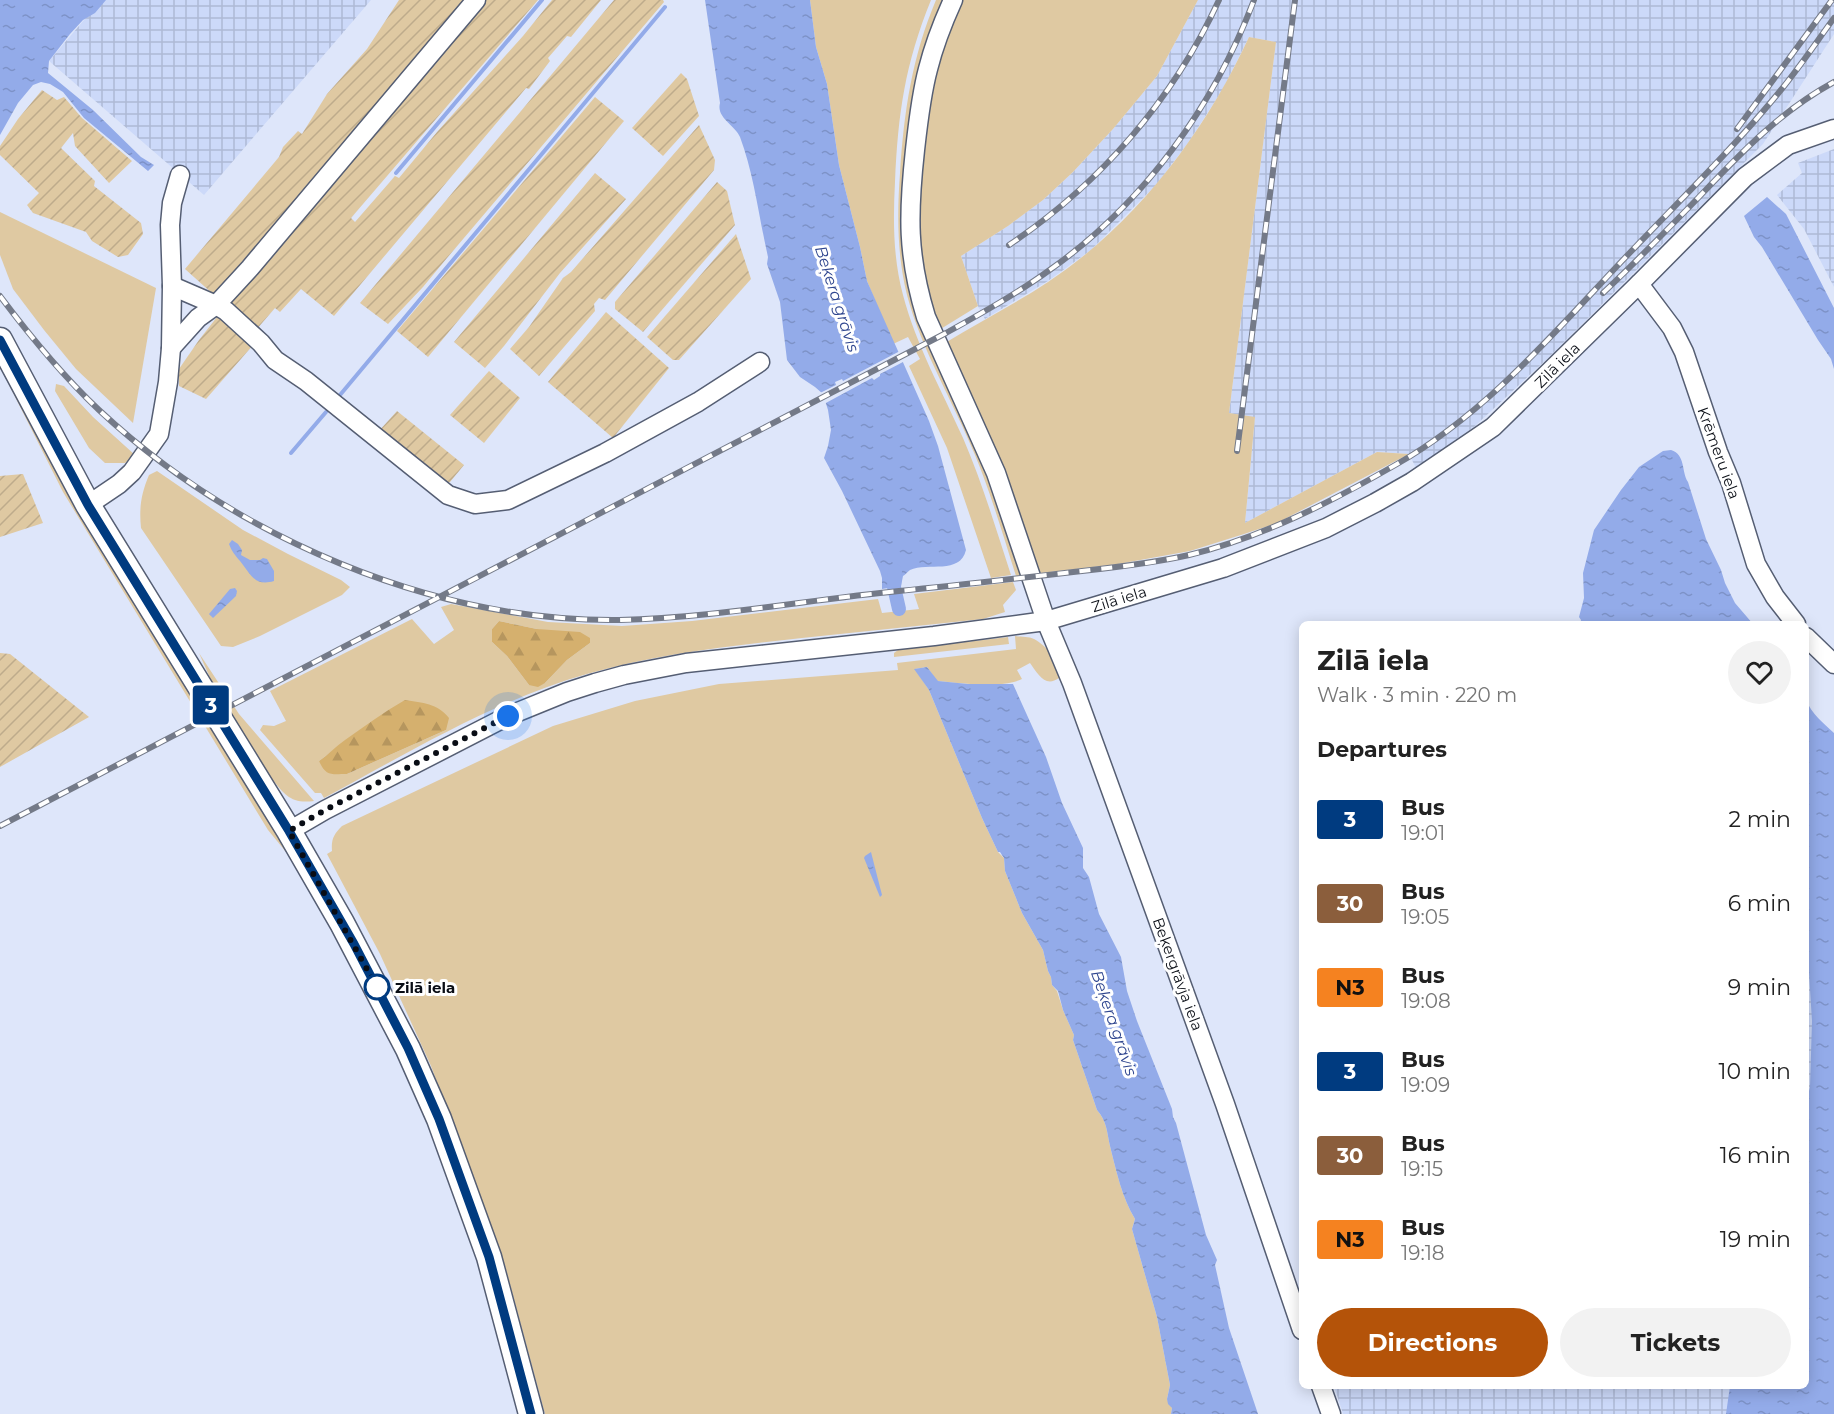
<!DOCTYPE html>
<meta charset="utf-8">
<style>
:root{--surface:#fff;--page:#f2f2f2;--text:#222;--muted:#767676;--accent:#b45309}
body{margin:0;font-family:Montserrat,sans-serif;background:var(--page);color:var(--text);height:100vh;display:flex;flex-direction:column;font-size:22px;white-space:nowrap}
*{box-sizing:border-box;margin:0}
p{font-size:20px;color:var(--muted)}
.icon{flex:none;width:33px;height:33px;fill:none;stroke:currentColor;stroke-width:2;stroke-linecap:round;stroke-linejoin:round}
.map{position:relative;flex:1;overflow:hidden}
.panel{position:absolute;left:1299px;top:621px;width:510px;height:768px;display:flex;flex-direction:column;background:var(--surface);border-radius:9px;box-shadow:0 3px 15px #0003}
.panel>*{flex:none}
.badge{padding:0 12px;border-radius:4px;font-size:21px;line-height:39px}
.you{position:absolute;width:30px;height:30px;margin:-15px;border:4px solid #fff;border-radius:50%;background:#1a73e8;box-shadow:0 0 0 9px #1a73e833}
.map>.badge{position:absolute;translate:-50% -50%;box-shadow:0 0 0 3px #fff}
h2{padding:0 18px;font-size:22px;line-height:54px}
.round{display:grid;place-items:center;flex:none;width:63px;height:63px;border-radius:32px;background:var(--page)}
.headline{display:flex;align-items:center;justify-content:space-between;height:102px;padding:0 18px}
h1{font-size:28px;font-weight:700;line-height:45px}
.button{display:flex;gap:12px;margin-top:auto;padding:12px 18px}
.button a{flex:1;height:69px;border-radius:36px;background:var(--accent);color:#fff;font-size:24px;font-weight:700;line-height:69px;text-align:center}
.button a+a{background:var(--page);color:var(--text)}
ul{padding:0;list-style:none}
li{display:flex;align-items:center;gap:18px;height:84px;padding:0 18px}
li div{flex:1}
li b{display:block;font-size:22px}
li em{font-style:normal}
li .badge{min-width:66px;font-weight:700;text-align:center}
.map>svg:first-child{display:block}
.industrial{fill:url(#industrial-grid)}
.grass{fill:#dfc9a2;fill-rule:evenodd}
.forest{fill:url(#forest-firs)}
.garden{fill:url(#garden-furrows)}
.water{fill:url(#water-ripples)}
.pier{fill:#dee6fa}
.lines{fill:none;stroke-linecap:round;stroke-linejoin:round}
.stream{stroke:#93abe9;stroke-width:4}
.canal{stroke:#93abe9;stroke-width:14}
.minor-casing{stroke:#555e73;stroke-width:21}
.major-casing{stroke:#555e73;stroke-width:27}
.minor{stroke:#fff;stroke-width:18}
.major{stroke:#fff;stroke-width:24}
.rail-casing{stroke:#747a88;stroke-width:6}
.rail{stroke:#fff;stroke-width:4;stroke-dasharray:11;stroke-linecap:butt}
.line-casing{stroke:#fff;stroke-width:14}
.line{stroke:#003b80;stroke-width:9}
.walk{stroke:#090d15;stroke-width:6;stroke-dasharray:0 10.8}
.stop-dot{fill:#fff;stroke:#003b80;stroke-width:3}
.labels{text-anchor:middle;dominant-baseline:central;stroke-width:6;stroke-linejoin:round;paint-order:stroke}
.street-label{font-size:15px;fill:#090d15;stroke:#fff}
.stop-label{font-size:15px;font-weight:bold;fill:#090d15;stroke:#fff;text-anchor:start}
.water-label{font-size:16px;font-style:italic;fill:#2f468f;stroke:#fff}
</style>
<div class="map">
<svg width="1834" height="1414" viewBox="0 0 1834 1414">
<defs>
<pattern id="industrial-grid" width="8" height="8" patternUnits="userSpaceOnUse" patternTransform="scale(1.5)"><rect width="8" height="8" fill="#ccd9f9"/><path d="M0 4h8M4 0v8" fill="none" stroke="#aeb9d5"/></pattern>
<pattern id="forest-firs" width="22" height="20" patternUnits="userSpaceOnUse" patternTransform="scale(1.5)"><rect width="22" height="20" fill="#d5b06e"/><path d="M5 1l3.5 6h-7zM16 11l3.5 6h-7z" fill="#b6965e"/></pattern>
<pattern id="garden-furrows" width="10" height="10" patternUnits="userSpaceOnUse" patternTransform="scale(1.5)"><rect width="10" height="10" fill="#dfc9a2"/><path d="M-1 1l2-2M0 10L10 0M9 11l2-2" fill="none" stroke="#beab8b"/></pattern>
<pattern id="water-ripples" width="26" height="14" patternUnits="userSpaceOnUse" patternTransform="scale(1.5)"><rect width="26" height="14" fill="#93abe9"/><path d="M2 4q2-2 4 0t4 0M15 11q2-2 4 0t4 0" fill="none" stroke="#7d92c7"/></pattern>
</defs>
<rect width="100%" height="100%" fill="#dee6fa"/>
<g class="industrial">
<path d="M 101,0 L 371,0 L 204,195 L 49,61 Z"/>
<path d="M 1198,0 L 1834,0 L 1834,34 L 1763,144 L 1548,358 L 1475,426 L 1416,468 L 1409,454 L 1377,452 L 1245,523 L 1255,418 L 1229,413 L 1276,42 L 1249,37 L 1223,89 L 1188,143 L 1156,185 L 1091,250 L 1048,281 L 985,319 L 978,306 L 961,256 L 1008,226 L 1043,200 L 1073,172 L 1113,129 L 1157,76 Z"/>
<path d="M 1834,149 L 1834,287 L 1804,229 L 1777,195 L 1802,173 L 1798,163 Z"/>
<path d="M 1806,823 L 1834,851 L 1834,1414 L 1343,1414 L 1334,1386 L 1806,1386 Z"/>
</g>
<g class="grass">
<path d="M 810,0 L 931,0 C 905,64 898,113 895,182 C 893,220 893,258 903,295 C 916,345 942,391 963,438 C 982,482 996,529 1011,575 L 991,578 L 947,448 L 909,366 L 920,359 L 908,337 L 893,344 L 867,281 L 860,247 L 839,165 L 827,84 L 816,47 Z"/>
<path d="M 936,0 L 944,0 L 902,222 L 1024,575 L 1016,576 C 1003,535 991,494 975,455 C 954,403 921,349 907,295 C 897,255 897,214 900,173 C 904,111 912,57 936,0 Z"/>
<path d="M 960,0 L 1198,0 L 1157,76 L 1113,129 L 1073,172 L 1043,200 L 1008,226 L 961,256 L 978,306 L 939,330 L 929,303 L 918,240 L 923,135 L 937,61 Z"/>
<path d="M 1249,37 L 1276,42 L 1229,413 L 1255,417 L 1245,523 L 1377,452 L 1409,454 L 1277,523 L 1244,534 L 1190,551 L 1118,564 L 1041,573 L 1034,562 L 945,343 C 979,322 1015,304 1048,282 C 1137,223 1205,132 1249,37 Z"/>
<path d="M 0,212 L 156,288 L 133,423 L 76,369 L 44,330 L 13,289 L 0,255 Z"/>
<path d="M 0,360 L 65,490 L 295,863 L 268,830 L 63,492 L 0,367 Z"/>
<path d="M 56,384 L 64,386 L 93,417 L 135,455 L 125,463 L 105,463 L 89,448 L 55,391 Z"/>
<path d="M 157,471 L 243,530 L 288,554 L 341,580 L 350,587 L 342,595 L 260,636 L 233,647 L 221,646 L 141,528 C 139,508 141,494 149,475 Z"/>
<path d="M 1013,582 L 1016,590 L 1003,605 L 1005,612 L 983,619 C 923,625 862,632 802,638 C 729,646 657,654 587,674 C 495,700 408,753 324,798 L 321,793 L 315,793 L 260,730 L 263,725 L 274,726 L 286,721 L 270,691 L 412,619 L 434,644 L 454,630 L 441,607 L 451,604 L 548,622 L 622,626 L 692,621 L 878,599 L 882,613 L 919,609 L 914,594 ZM 499,621 L 537,629 L 590,643 L 567,660 L 545,683 L 529,685 L 507,656 L 492,642 L 492,629 ZM 363,728 L 446,730 L 347,774 L 319,761 C 334,750 348,738 363,728 Z"/>
<path d="M 1015,636 C 1021,637 1029,636 1034,639 C 1047,646 1062,663 1059,678 C 1045,688 1038,674 1030,663 L 1017,670 L 1022,679 C 1002,689 960,683 937,681 L 927,667 L 915,669 L 929,690 L 982,818 L 998,852 L 1004,858 L 1005,871 L 1022,913 L 1043,950 L 1048,971 L 1051,977 L 1052,985 L 1057,991 L 1063,1010 L 1074,1035 L 1073,1040 L 1097,1110 C 1107,1121 1107,1133 1110,1146 C 1116,1170 1122,1198 1135,1219 L 1132,1229 L 1157,1317 L 1170,1385 L 1167,1399 L 1172,1408 L 1171,1414 L 545,1414 L 505,1266 L 431,1066 L 380,954 L 327,854 L 332,851 C 331,839 334,834 342,826 L 553,726 L 635,701 L 719,684 L 898,670 L 897,663 L 1016,649 Z"/>
<path d="M 1008,637 L 1009,644 L 894,657 L 894,653 L 898,650 Z"/>
<path d="M 199,653 L 239,714 L 314,801 C 291,804 285,795 272,779 L 211,680 Z"/>
</g>
<g class="forest">
<path d="M 499,621 L 537,629 L 580,632 L 590,638 L 590,643 L 567,660 L 545,683 L 538,687 L 529,685 L 507,656 L 492,642 L 492,629 Z"/>
<path d="M 405,700 C 423,703 437,703 449,718 L 446,730 L 347,774 C 332,774 326,777 319,761 C 328,755 336,746 345,740 C 365,726 384,712 405,700 Z"/>
</g>
<g class="garden">
<path d="M 399,0 L 466,0 L 293,205 L 214,295 L 185,269 L 279,157 L 283,147 L 298,131 L 302,134 L 327,94 L 367,49 Z"/>
<path d="M 485,0 L 538,0 L 351,218 L 355,222 L 395,176 L 399,178 L 437,132 L 523,36 L 552,0 L 601,0 L 571,37 L 567,36 L 548,58 L 550,61 L 529,89 L 526,88 L 334,316 L 301,289 L 280,312 L 275,308 L 256,330 L 227,305 Z"/>
<path d="M 614,0 L 663,0 L 664,2 L 447,258 L 423,287 L 388,324 L 360,303 Z"/>
<path d="M 681,73 L 687,79 L 699,116 L 663,156 L 632,128 Z"/>
<path d="M 42,90 L 57,100 L 64,97 L 82,118 L 132,161 L 109,183 L 75,146 L 73,133 L 61,148 L 95,181 L 94,186 L 141,223 L 143,234 L 128,255 L 118,257 L 92,241 L 86,232 L 33,213 L 27,205 L 39,193 L 0,155 L 0,146 L 18,119 Z"/>
<path d="M 595,97 L 624,121 L 428,357 L 397,331 Z"/>
<path d="M 699,125 L 715,160 L 714,170 L 605,300 L 599,298 L 594,304 L 595,311 L 539,376 L 510,349 L 529,327 L 563,278 L 571,272 Z"/>
<path d="M 595,173 L 626,199 L 560,273 L 504,346 L 485,368 L 454,342 Z"/>
<path d="M 717,182 L 727,191 L 735,225 L 643,332 L 615,309 L 615,302 Z"/>
<path d="M 736,234 L 751,279 L 679,360 L 673,360 L 647,337 Z"/>
<path d="M 606,312 L 669,368 L 613,438 L 548,382 Z"/>
<path d="M 217,317 L 254,344 L 206,399 L 179,386 L 179,369 L 199,340 Z"/>
<path d="M 489,371 L 520,398 L 484,443 L 450,415 Z"/>
<path d="M 397,411 L 464,465 L 450,482 L 443,485 L 378,432 Z"/>
<path d="M 23,474 L 43,523 L 0,537 L 0,476 Z"/>
<path d="M 0,653 L 10,654 L 89,717 L 0,767 Z"/>
</g>
<g class="water">
<path d="M 0,0 L 106,0 L 95,13 L 83,20 L 70,34 L 49,61 L 48,73 L 93,110 L 141,157 L 154,165 L 148,171 L 84,118 L 63,92 L 50,84 L 41,82 L 33,85 L 18,103 L 0,135 Z"/>
<path d="M 705,0 L 810,0 L 816,47 L 827,84 L 839,165 L 860,247 L 867,281 L 929,421 L 938,446 L 966,550 C 960,575 928,562 910,570 C 907,572 905,575 903,576 L 901,586 L 882,589 L 882,578 L 880,571 L 842,491 L 824,458 L 828,446 L 831,430 L 828,410 L 823,394 L 815,387 L 800,377 L 787,360 L 780,302 L 767,264 L 768,257 C 759,218 754,174 740,137 C 735,125 716,118 720,103 Z"/>
<path d="M 1767,197 L 1786,214 L 1834,308 L 1834,369 L 1831,359 L 1818,340 L 1762,247 L 1754,237 L 1744,216 Z"/>
<path d="M 1671,450 C 1686,455 1681,471 1688,482 L 1706,539 L 1721,570 L 1725,583 L 1735,603 L 1753,624 L 1580,624 L 1581,620 L 1579,617 L 1584,598 L 1583,573 L 1594,530 L 1621,490 L 1639,467 L 1663,451 Z"/>
<path d="M 232,540 L 238,544 L 242,550 L 241,555 L 250,560 L 260,560 L 263,558 L 267,559 L 274,571 L 274,581 C 254,587 250,573 240,561 C 235,555 232,552 229,544 Z"/>
<path d="M 235,588 L 237,591 L 236,596 L 213,618 L 209,614 L 230,589 Z"/>
<path d="M 927,667 L 938,681 L 968,684 L 1013,684 L 1046,757 L 1062,803 L 1083,848 L 1083,868 L 1089,877 L 1099,914 L 1121,957 L 1127,991 L 1137,1021 L 1172,1109 L 1173,1117 L 1176,1123 L 1206,1235 L 1217,1260 L 1215,1265 L 1229,1328 L 1258,1414 L 1171,1414 L 1172,1408 L 1168,1404 L 1167,1399 L 1170,1385 L 1157,1317 L 1132,1229 L 1135,1219 C 1122,1198 1116,1170 1110,1146 C 1107,1133 1107,1121 1097,1110 L 1073,1040 L 1074,1035 L 1063,1010 L 1058,991 L 1052,985 L 1051,977 L 1048,971 L 1043,950 L 1022,913 L 1005,871 L 1004,858 L 1000,852 L 998,852 L 982,818 L 929,690 L 914,669 Z"/>
<path d="M 1806,700 C 1812,714 1823,723 1834,733 L 1834,1414 L 1726,1414 L 1730,1386 L 1806,1386 L 1806,1103 L 1810,1087 L 1812,1021 L 1809,973 L 1806,968 Z"/>
<path d="M 871,852 L 882,895 L 880,897 L 864,858 L 865,856 Z"/>
</g>
<path class="pier" d="M 900,351 L 905,361 L 880,374 L 880,376 L 874,380 L 872,378 L 824,404 L 818,394 L 836,385 L 835,382 L 842,379 L 843,381 Z"/>
<g class="lines">
<g class="stream">
<path d="M 396,173 L 542,0"/>
<path d="M 340,395 L 665,7"/>
<path d="M 291,453 L 326,412"/>
</g>
<path class="canal" d="M 895,571 L 894,587 L 899,609"/>
<g class="minor-casing">
<g id="minor">
<path d="M 953,0 C 943,22 934,45 928,69 C 921,95 918,123 915,150 C 908,214 907,255 926,317 L 996,473 L 1046,621 L 1072,683 L 1225,1104 L 1302,1330"/>
<path d="M 1639,284 L 1672,328 L 1684,352 L 1718,452 L 1731,483 L 1756,564 L 1775,597 L 1796,624"/>
<path d="M 172,286 L 216,305 L 226,311 L 261,343 L 275,360 L 306,381 L 448,495 L 475,504 L 508,500 L 605,453 L 698,402 L 760,362"/>
<path d="M 171,348 L 198,318 L 216,305 L 250,268 L 476,0"/>
<path d="M 88,505 L 119,484 L 132,472 L 159,434 L 168,382 L 171,348 L 172,286 L 170,225 L 172,203 L 180,175"/>
<path d="M 1806,637 L 1834,664"/>
<path d="M 289,831 L 325,810 L 508,716 L 567,692 L 595,683 L 624,675 L 686,663 L 934,636 L 1046,621 L 1223,568 L 1326,528 L 1375,503 L 1412,482 L 1493,427 L 1639,284 L 1745,177 L 1788,145 L 1834,129"/>
<path d="M 1321,1386 L 1331,1414"/>
</g>
</g>
<g class="major-casing">
<path id="major" d="M 0,340 L 88,505 L 289,831 L 342,923 L 408,1049 L 439,1119 L 489,1257 L 531,1414"/>
</g>
<use href="#minor" class="minor"/>
<use href="#major" class="major"/>
<g class="rail-casing">
<g id="rail">
<path d="M 1737,129 L 1832,0"/>
<path d="M 1009,245 C 1100,184 1173,100 1219,0"/>
<path d="M 1603,293 C 1636,262 1667,230 1698,198 C 1740,154 1779,112 1834,82"/>
<path d="M 0,296 C 30,336 62,375 99,410 C 235,537 432,622 619,620 C 713,618 806,600 899,591 C 960,585 1021,578 1082,571 C 1118,567 1154,563 1189,555 C 1263,537 1331,502 1397,464 C 1485,414 1552,335 1621,262 C 1673,207 1728,154 1776,96 C 1797,71 1815,44 1834,18"/>
<path d="M 1237,451 L 1295,0"/>
<path d="M 0,826 L 946,333 C 982,313 1018,293 1051,269 C 1144,203 1214,106 1254,0"/>
</g>
</g>
<use href="#rail" class="rail"/>
</g>
<g class="lines">
<g class="line-casing">
<path id="line" d="M 0,340 L 88,505 L 289,831 L 354,944 L 408,1048 L 439,1119 L 489,1257 L 531,1414"/>
</g>
<use href="#line" class="line"/>
<path class="walk" d="M 377,987 L 289,831 L 325,810 L 508,716"/>
</g>
<circle class="stop-dot" cx="377" cy="987" r="12"/>
<g class="labels">
<g class="street-label">
<text transform="translate(1557 365) rotate(-45)">Zilā iela</text>
<text transform="translate(1719 453) rotate(70)">Krēmeru iela</text>
<text transform="translate(1119 599) rotate(-17)">Zilā iela</text>
<text transform="translate(1178 974) rotate(70)">Beķergrāvja iela</text>
</g>
<g class="stop-label">
<text x="395" y="987">Zilā iela</text>
</g>
<g class="water-label">
<text transform="translate(837 299) rotate(72)">Beķera grāvis</text>
<text transform="translate(1114 1023) rotate(71)">Beķera grāvis</text>
</g>
</g>
</svg>
<div class="you" style="left:508px;top:716px"></div>
<b class="badge" style="left:211px;top:705px;background:#003b80;color:#fff">3</b>
<section class="panel">
<div class="headline"><div><h1>Zilā iela</h1><p>Walk · 3 min · 220 m</p></div><a class="round"><svg class="icon" aria-label="heart" viewBox="0 0 24 24"><path d="M12 20l-8-8c-3-5 5-10 8-4 3-6 11-1 8 4z"/></svg></a></div>
<h2>Departures</h2>
<ul>
<li><span class="badge" style="background:#003b80;color:#fff">3</span><div><b>Bus</b><p>19:01</p></div><em>2 min</em></li>
<li><span class="badge" style="background:#8b5e3c;color:#fff">30</span><div><b>Bus</b><p>19:05</p></div><em>6 min</em></li>
<li><span class="badge" style="background:#f58220;color:#111">N3</span><div><b>Bus</b><p>19:08</p></div><em>9 min</em></li>
<li><span class="badge" style="background:#003b80;color:#fff">3</span><div><b>Bus</b><p>19:09</p></div><em>10 min</em></li>
<li><span class="badge" style="background:#8b5e3c;color:#fff">30</span><div><b>Bus</b><p>19:15</p></div><em>16 min</em></li>
<li><span class="badge" style="background:#f58220;color:#111">N3</span><div><b>Bus</b><p>19:18</p></div><em>19 min</em></li>
</ul>
<div class="button"><a>Directions</a><a>Tickets</a></div>
</section>
</div>
